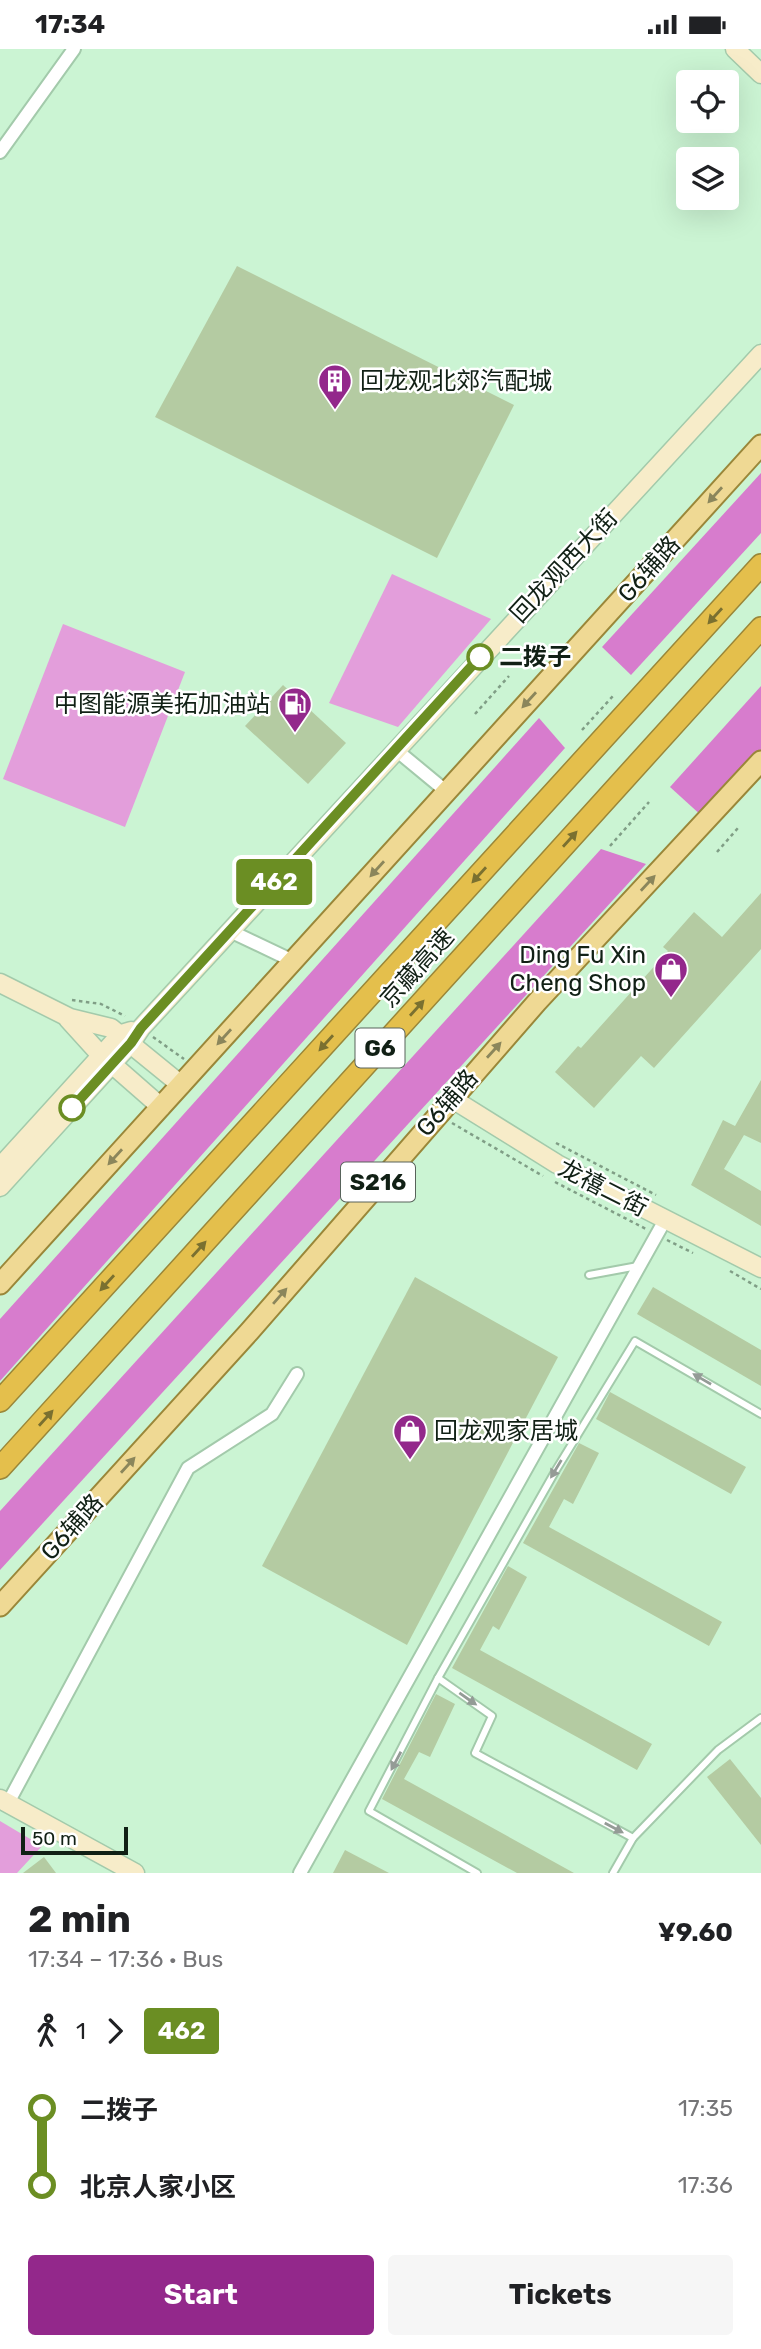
<!DOCTYPE html>
<meta charset="utf-8">
<style>
:root{--surface:#fff;--page:#f6f6f6;--text:#202124;--muted:#757577;--accent:#93288b}
body{margin:0;font-family:Rubik,"Noto Sans SC",sans-serif;background:var(--page);color:var(--text);height:100vh;display:flex;flex-direction:column;font-size:26px;white-space:nowrap}
*{box-sizing:border-box;margin:0}
p{font-size:23px;color:var(--muted)}
.icon{flex:none;width:38px;height:38px;fill:none;stroke:currentColor;stroke-width:2;stroke-linecap:round;stroke-linejoin:round}
.map{position:relative;height:1824px;overflow:hidden}
.panel{display:flex;flex-direction:column;background:var(--surface);flex:1}
.panel>*{flex:none}
.badge{padding:0 14px;border-radius:5px;font-size:24px;line-height:46px}
.buttons{position:absolute;left:676px;top:21px;display:grid;gap:14px}
.buttons a{display:grid;place-items:center;width:63px;height:63px;border-radius:7px;background:var(--surface);box-shadow:0 7px 28px #0002;font-size:35px}
.scale{position:absolute;left:21px;bottom:18px;width:107px;box-sizing:border-box;padding-left:7px;border:4px solid #112015;border-top:0;font-size:19px;line-height:24px;white-space:nowrap;color:#112015;-webkit-text-stroke:5px #fff;paint-order:stroke}
.map>.badge{position:absolute;translate:-50% -50%;box-shadow:0 0 0 4px #fff}
.legs{display:flex;align-items:center;gap:10px;height:77px;padding:0 28px;font-size:23px}
.legs p{margin-inline-start:auto}
.summary{display:flex;align-items:center;justify-content:space-between;height:119px;padding:0 28px}
h1{font-size:38px;font-weight:700;line-height:52px}
.button{display:flex;gap:14px;margin-top:auto;padding:14px 28px}
.button a{flex:1;height:80px;border-radius:7px;background:var(--accent);color:#fff;font-size:28px;font-weight:700;line-height:80px;text-align:center}
.button a+a{background:var(--page);color:var(--text)}
ul{padding:0 28px;list-style:none}
li{display:flex;align-items:center;gap:24px;height:77px;font-size:26px}
li i{display:grid;place-items:center;width:10px;height:100%;margin:0 9px;background:currentColor}
li i::after{content:'';width:18px;height:18px;margin:-9px;border:5px solid;border-radius:50%;background:var(--surface)}
li p{margin-inline-start:auto}
li:first-child i{background:linear-gradient(#0000 50%,currentColor 0)}
li:last-child i{background:linear-gradient(currentColor 50%,#0000 0)}
.status{display:flex;justify-content:space-between;align-items:center;height:49px;padding:0 35px;background:var(--surface);direction:ltr}
.status svg{height:19px;fill:currentColor}
.map>svg:first-child{display:block}
.green{fill:#e39edb}
.forest{fill:#d77ccd}
.building{fill:#b4cba2}
.lines{fill:none;stroke-linecap:round;stroke-linejoin:round}
.lane-casing{stroke:#a3caab;stroke-width:10}
.street-casing{stroke:#a3caab;stroke-width:16}
.secondary-casing{stroke:#a3caab;stroke-width:21}
.primary-casing{stroke:#9a8739;stroke-width:23}
.highway-casing{stroke:#9a8739;stroke-width:24}
.path{stroke:#809e86;stroke-width:2.5;stroke-dasharray:3.5 3.5;stroke-linecap:butt}
.lane{stroke:#fff;stroke-width:6}
.street{stroke:#fff;stroke-width:12}
.secondary{stroke:#f7ecc9;stroke-width:18}
.primary{stroke:#efd994;stroke-width:19}
.highway{stroke:#e4bf4c;stroke-width:21}
.oneway{fill:#8b865b}
.oneway2{fill:#7a7030}
.oneway3{fill:#949b96}
.line-1-casing{stroke:#fff;stroke-width:16}
.line-1{stroke:#6b8e23;stroke-width:10}
.stop-1-dot{fill:#fff;stroke:#6b8e23;stroke-width:3.5}
.labels{text-anchor:middle;dominant-baseline:central;stroke-width:5;stroke-linejoin:round;paint-order:stroke}
.shield{fill:#fff;stroke:#58635b;stroke-width:2}
.shield-label{font-size:23px;font-weight:bold;fill:#112015}
.poi-label{font-size:24px;fill:#112015;stroke:#fff;text-anchor:start}
.street-label{font-size:24px;fill:#112015;stroke:#fff}
.stop-label{font-size:24px;font-weight:bold;fill:#112015;stroke:#fff;text-anchor:start}
</style>
<div class="status"><b>17:34</b><svg viewBox="0 0 49 12"><path d="M0 12V9h3v3zM5 12V6h3v6zM10 12V3h3v9zM15 12V0h3v12zM26 1h20v11H26zM47 4h2v5h-2z"/></svg></div>
<div class="map">
<svg width="761" height="1824" viewBox="0 0 761 1824">
<rect width="100%" height="100%" fill="#cbf4d3"/>
<g class="green">
<path d="M 392,525 L 491,570 L 398,678 L 329,654 Z"/>
<path d="M 63,575 L 185,623 L 125,778 L 3,730 Z"/>
<path d="M 0,1772 L 42,1797 L 17,1824 L 0,1824 Z"/>
</g>
<g class="forest">
<path d="M 761,424 L 761,484 L 631,626 L 602,598 Z"/>
<path d="M 761,637 L 761,704 L 703,768 L 670,738 Z"/>
<path d="M 539,669 L 565,699 L 0,1332 L 0,1270 Z"/>
<path d="M 601,800 L 646,815 L 0,1521 L 0,1462 Z"/>
</g>
<g class="building">
<path d="M 237,217 L 514,356 L 437,509 L 155,368 Z"/>
<path d="M 283,636 L 346,694 L 308,735 L 245,677 Z"/>
<path d="M 761,844 L 761,900 L 654,1019 L 641,1007 L 594,1059 L 555,1023 L 578,997 L 581,999 L 668,902 L 663,898 L 694,863 L 722,888 Z"/>
<path d="M 761,1031 L 761,1094 L 744,1086 L 724,1120 L 761,1142 L 761,1177 L 691,1136 L 723,1071 L 735,1077 Z"/>
<path d="M 415,1228 L 558,1308 L 407,1596 L 262,1517 Z"/>
<path d="M 653,1238 L 761,1301 L 761,1337 L 637,1265 Z"/>
<path d="M 610,1343 L 746,1418 L 731,1445 L 596,1370 Z"/>
<path d="M 579,1394 L 599,1404 L 573,1455 L 564,1450 L 549,1478 L 722,1573 L 709,1597 L 523,1494 Z"/>
<path d="M 508,1517 L 527,1528 L 499,1581 L 493,1577 L 480,1601 L 652,1695 L 637,1721 L 452,1619 Z"/>
<path d="M 436,1645 L 455,1655 L 430,1708 L 419,1703 L 404,1730 L 574,1824 L 517,1824 L 382,1750 Z"/>
<path d="M 730,1710 L 761,1749 L 761,1796 L 707,1728 Z"/>
<path d="M 345,1801 L 389,1824 L 333,1824 Z"/>
<path d="M 44,1808 L 56,1824 L 23,1824 Z"/>
</g>
<g class="lines">
<g class="lane-casing">
<g id="lane">
<path d="M 589,1226 L 638,1217"/>
<path d="M 761,1365 L 635,1292 L 556,1421 L 438,1629 L 492,1667 L 475,1704 L 633,1789 L 718,1701 L 761,1669"/>
<path d="M 438,1629 L 369,1762 L 477,1824"/>
<path d="M 613,1824 L 633,1789"/>
</g>
</g>
<g class="street-casing">
<g id="street">
<path d="M 0,103 L 74,0"/>
<path d="M 395,700 L 447,743"/>
<path d="M 230,882 L 293,912"/>
<path d="M 8,1754 L 188,1419 L 272,1365 L 297,1325"/>
<path d="M 300,1824 L 665,1171"/>
</g>
</g>
<g class="secondary-casing">
<g id="secondary">
<path d="M 735,0 L 761,25"/>
<path d="M 0,934 L 70,969 L 111,979 L 181,1036"/>
<path d="M 68,970 L 97,1002 L 161,1058"/>
<path d="M 451,1049 L 557,1115 L 761,1219"/>
<path d="M 0,1118 L 121,985 L 131,982"/>
<path d="M 0,1138 L 131,994 L 141,979 L 761,305"/>
<path d="M 0,1750 L 135,1824"/>
</g>
</g>
<g class="primary-casing">
<g id="primary">
<path d="M 0,1235 L 761,396"/>
<path d="M 0,1557 L 249,1283 L 537,953 L 761,712"/>
</g>
</g>
<g class="highway-casing">
<g id="highway">
<path d="M 0,1352 L 761,516"/>
<path d="M 0,1419 L 761,579"/>
</g>
</g>
<g class="path">
<path d="M 475,665 L 509,627"/>
<path d="M 582,681 L 613,647"/>
<path d="M 610,797 L 649,753"/>
<path d="M 717,803 L 738,779"/>
<path d="M 72,951 L 101,955 L 125,967"/>
<path d="M 153,988 L 184,1010"/>
<path d="M 452,1074 L 543,1127"/>
<path d="M 556,1094 L 656,1146"/>
<path d="M 555,1133 L 646,1180"/>
<path d="M 667,1191 L 693,1204"/>
<path d="M 730,1222 L 761,1240"/>
</g>
<use href="#lane" class="lane"/>
<use href="#street" class="street"/>
<use href="#secondary" class="secondary"/>
<use href="#primary" class="primary"/>
<use href="#highway" class="highway"/>
</g>
<defs><path id="oneway-solid" d="M-6-.8H1V-3.2L6.5 0L1 3.2V.8H-6Z" transform="scale(1.75)"/></defs>
<g class="oneway">
<use href="#oneway-solid" transform="translate(715 446) rotate(132)"/>
<use href="#oneway-solid" transform="translate(529 651) rotate(132)"/>
<use href="#oneway-solid" transform="translate(377 820) rotate(132)"/>
<use href="#oneway-solid" transform="translate(648 834) rotate(-47)"/>
<use href="#oneway-solid" transform="translate(224 988) rotate(132)"/>
<use href="#oneway-solid" transform="translate(494 1001) rotate(-48)"/>
<use href="#oneway-solid" transform="translate(115 1108) rotate(132)"/>
<use href="#oneway-solid" transform="translate(280 1247) rotate(-49)"/>
<use href="#oneway-solid" transform="translate(128 1416) rotate(-48)"/>
</g>
<g class="oneway2">
<use href="#oneway-solid" transform="translate(715 567) rotate(132)"/>
<use href="#oneway-solid" transform="translate(570 790) rotate(-48)"/>
<use href="#oneway-solid" transform="translate(479 826) rotate(132)"/>
<use href="#oneway-solid" transform="translate(417 959) rotate(-48)"/>
<use href="#oneway-solid" transform="translate(326 994) rotate(132)"/>
<use href="#oneway-solid" transform="translate(199 1200) rotate(-48)"/>
<use href="#oneway-solid" transform="translate(107 1234) rotate(132)"/>
<use href="#oneway-solid" transform="translate(46 1369) rotate(-48)"/>
</g>
<g class="oneway3">
<use href="#oneway-solid" transform="translate(702 1330) rotate(-150)"/>
<use href="#oneway-solid" transform="translate(556 1420) rotate(121)"/>
<use href="#oneway-solid" transform="translate(468 1650) rotate(35)"/>
<use href="#oneway-solid" transform="translate(396 1712) rotate(118)"/>
<use href="#oneway-solid" transform="translate(614 1779) rotate(28)"/>
</g>
<g class="lines">
<g class="line-1-casing">
<path id="line-1" d="M 72,1059 L 131,994 L 141,979 L 480,608"/>
</g>
<use href="#line-1" class="line-1"/>
</g>
<defs>
<g id="building-pin" transform="scale(1.75)"><path d="M0 17L-7.5 6A9.5 9.5 0 1 1 7.5 6Z" fill="#93288b" stroke="#fff"/><path d="M-4-6H4V6H1V3H-1V6H-4ZM-2.5-4.3h1.7v1.8h-1.7ZM.8-4.3h1.7v1.8H.8ZM-2.5-1h1.7V.8h-1.7ZM.8-1h1.7V.8H.8Z" fill="#fff"/></g>
<g id="fuel-pin" transform="scale(1.75)"><path d="M0 17L-7.5 6A9.5 9.5 0 1 1 7.5 6Z" fill="#93288b" stroke="#fff"/><path d="M-5.5-6h7V0h2V4h1.3V-2.5L3-4.5l.8-.8L6-3V5H2.5V1h-1V6h-7ZM-4.2-4.7v3.2H.2V-4.7Z" fill="#fff"/></g>
<g id="shop-pin" transform="scale(1.75)"><path d="M0 17L-7.5 6A9.5 9.5 0 1 1 7.5 6Z" fill="#93288b" stroke="#fff"/><path d="M-5-2.5h2.3a2.7 3.5 0 0 1 5.4 0H5L5.5 6h-11ZM-1.5-2.5h3a1.5 2.3 0 0 0-3 0Z" fill="#fff"/></g>
</defs>
<g fill-rule="evenodd">
<use href="#building-pin" x="335" y="332"/>
<use href="#fuel-pin" x="295" y="655"/>
<use href="#shop-pin" x="671" y="920"/>
<use href="#shop-pin" x="410" y="1382"/>
</g>
<g class="stop-1-dot">
<circle cx="480" cy="608" r="12"/>
<circle cx="72" cy="1059" r="12"/>
</g>
<g class="labels">
<g class="shield">
<rect x="355.5" y="979.5" width="49" height="39" rx="5"/>
<rect x="341" y="1113.5" width="74" height="39" rx="5"/>
</g>
<g class="shield-label">
<text x="380" y="999">G6</text>
<text x="378" y="1133">S216</text>
</g>
<g class="poi-label">
<text x="360" y="332">回龙观北郊汽配城</text>
<text x="270" y="655" text-anchor="end">中图能源美拓加油站</text>
<text x="646" y="906" text-anchor="end">Ding Fu Xin<tspan x="646" dy="28">Cheng Shop</tspan></text>
<text x="434" y="1382">回龙观家居城</text>
</g>
<g class="street-label">
<text transform="translate(564 517) rotate(-47)">回龙观西大街</text>
<text transform="translate(649 520) rotate(-48)">G6辅路</text>
<text transform="translate(417 919) rotate(-48)">京藏高速</text>
<text transform="translate(447 1054) rotate(-49)">G6辅路</text>
<text transform="translate(603 1139) rotate(27)">龙禧二街</text>
<text transform="translate(72 1478) rotate(-48)">G6辅路</text>
</g>
<g class="stop-label">
<text x="499" y="608">二拨子</text>
</g>
</g>
</svg>
<div class="buttons">
<a><svg class="icon" aria-label="locate" viewBox="0 0 24 24"><circle cx="12" cy="12" r="6"/><path d="M12 2v4M12 18v4M2 12h4M18 12h4"/></svg></a>
<a><svg class="icon" aria-label="layers" viewBox="0 0 24 24"><path d="M12 4l9 5-9 5-9-5zM3 14l9 5 9-5"/></svg></a>
</div>
<div class="scale">50 m</div>
<b class="badge" style="left:274px;top:833px;background:#6b8e23;color:#fff">462</b>
</div>
<section class="panel">
<div class="summary"><div><h1>2 min</h1><p>17:34 – 17:36 · Bus</p></div><b>¥9.60</b></div>
<div class="legs"><svg class="icon" aria-label="walk" viewBox="0 0 24 24"><circle cx="13" cy="4" r="2"/><path d="M13 8l-2 6 4 7M11 14l-3 7M7 12l3-4h3l4 4"/></svg>1<svg class="icon" aria-label="forward" viewBox="0 0 24 24"><path d="M9 5l7 7-7 7"/></svg><b class="badge" style="background:#6b8e23;color:#fff">462</b></div>
<ul>
<li><i style="color:#6b8e23"></i><b>二拨子</b><p>17:35</p></li>
<li><i style="color:#6b8e23"></i><b>北京人家小区</b><p>17:36</p></li>
</ul>
<div class="button"><a>Start</a><a>Tickets</a></div>
</section>
